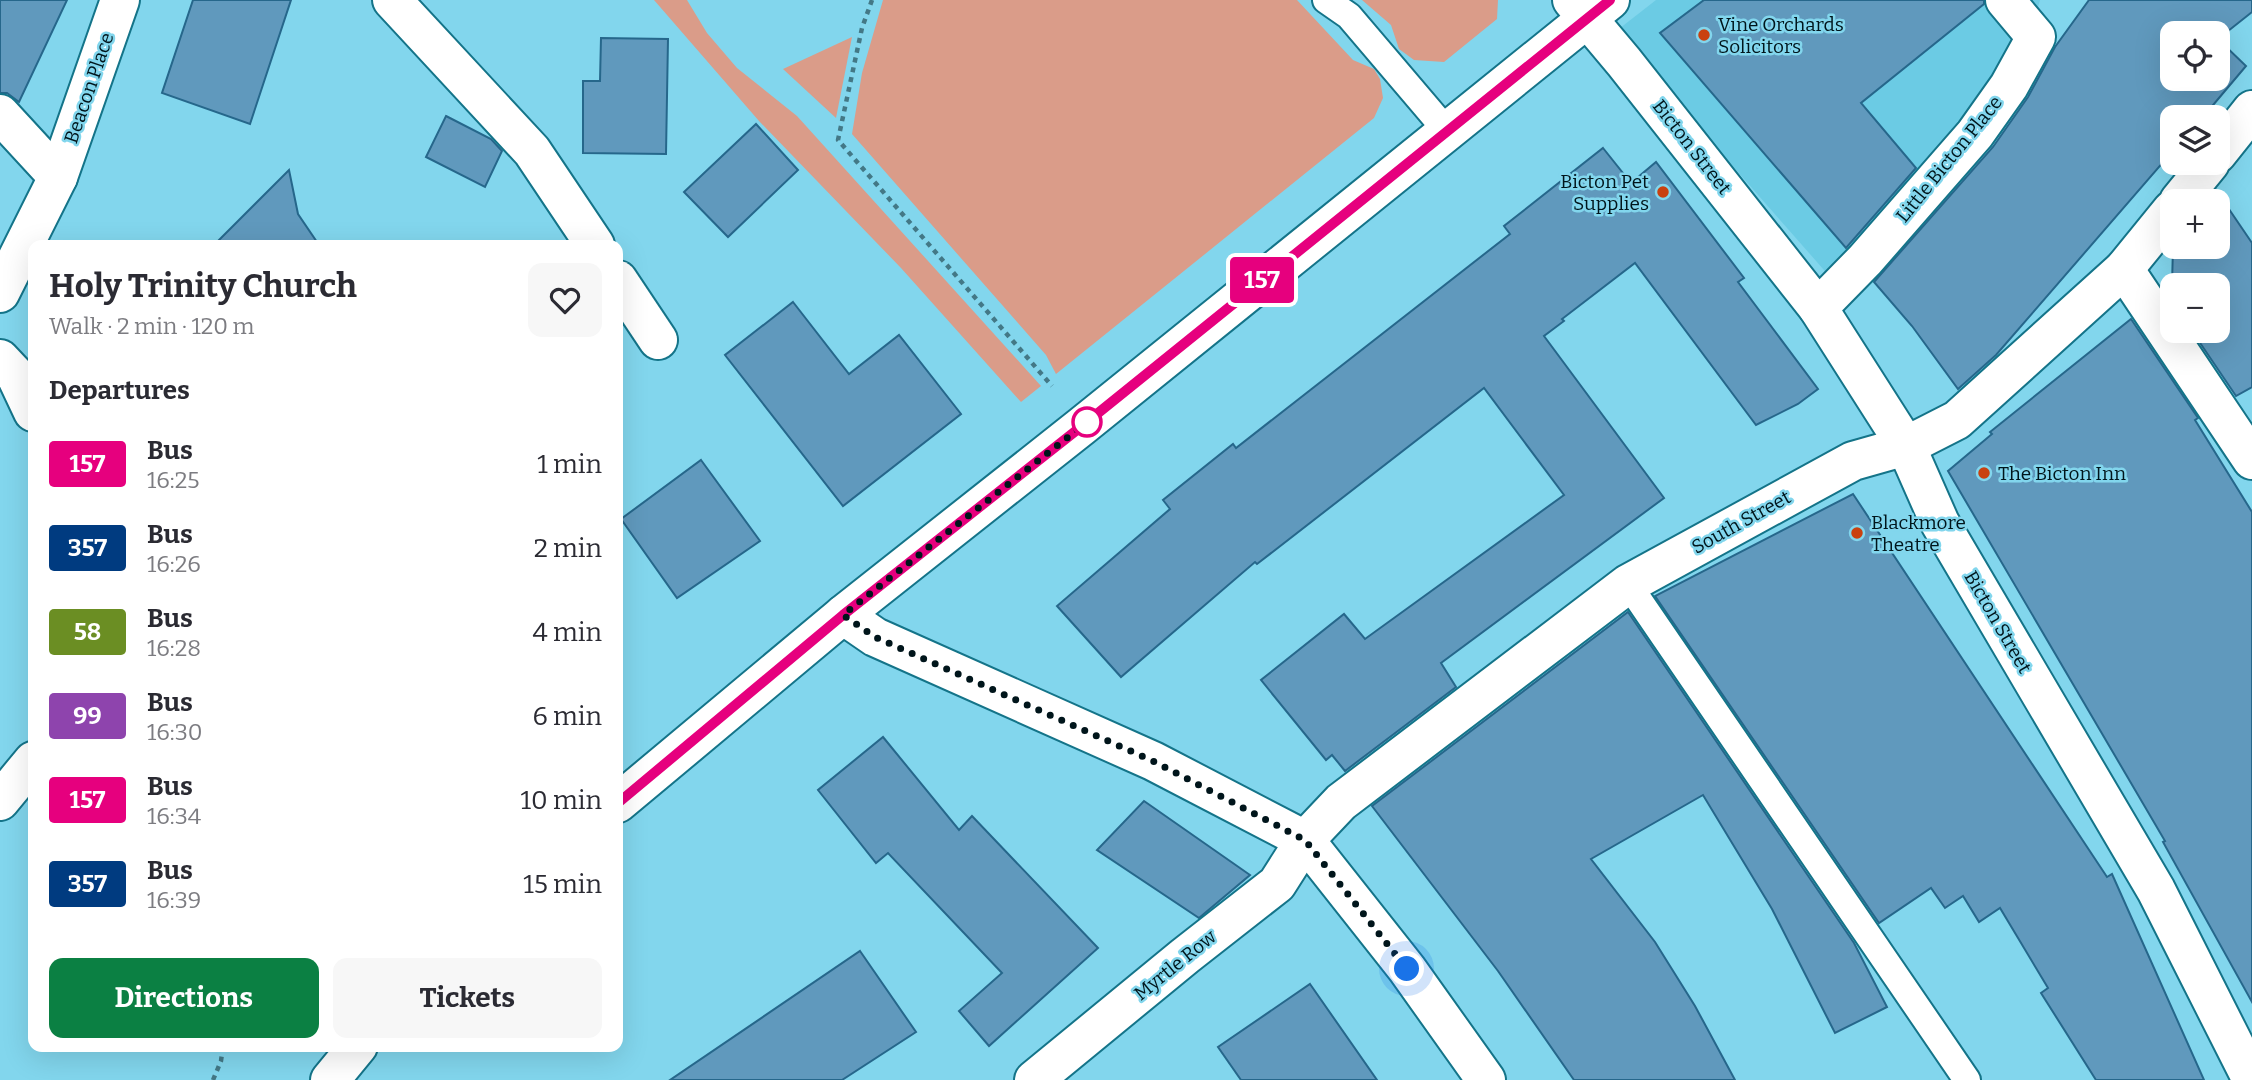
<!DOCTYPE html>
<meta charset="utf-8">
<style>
:root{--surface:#fff;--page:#f7f7f7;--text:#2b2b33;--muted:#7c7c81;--accent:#0b8043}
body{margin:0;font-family:Bitter,serif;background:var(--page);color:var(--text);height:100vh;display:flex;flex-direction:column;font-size:26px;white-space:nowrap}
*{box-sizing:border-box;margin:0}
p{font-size:23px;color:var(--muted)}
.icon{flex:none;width:38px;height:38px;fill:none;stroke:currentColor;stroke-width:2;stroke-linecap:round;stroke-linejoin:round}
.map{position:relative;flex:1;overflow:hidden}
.details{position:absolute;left:28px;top:240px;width:595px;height:812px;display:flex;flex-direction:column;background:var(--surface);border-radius:14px;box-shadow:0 7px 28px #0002}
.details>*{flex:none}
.badge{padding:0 14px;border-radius:5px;font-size:24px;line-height:46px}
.fabs{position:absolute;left:2160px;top:21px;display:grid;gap:14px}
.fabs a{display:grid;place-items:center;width:70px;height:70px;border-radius:14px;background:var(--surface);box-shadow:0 7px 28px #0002;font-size:35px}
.you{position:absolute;width:35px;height:35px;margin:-18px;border:5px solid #fff;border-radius:50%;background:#1a73e8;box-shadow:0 0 0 10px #1a73e833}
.map>.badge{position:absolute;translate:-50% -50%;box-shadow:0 0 0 4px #fff}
h2{padding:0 21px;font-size:26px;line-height:63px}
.round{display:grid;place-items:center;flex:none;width:74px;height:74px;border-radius:14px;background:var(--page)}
.headline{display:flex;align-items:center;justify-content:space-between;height:119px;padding:0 21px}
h1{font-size:33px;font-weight:700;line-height:52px}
.primary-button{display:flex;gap:14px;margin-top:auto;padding:14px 21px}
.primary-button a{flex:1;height:80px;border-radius:14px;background:var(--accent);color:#fff;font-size:28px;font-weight:700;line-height:80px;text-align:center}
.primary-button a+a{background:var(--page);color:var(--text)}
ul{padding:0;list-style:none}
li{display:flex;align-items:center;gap:21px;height:84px;padding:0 21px}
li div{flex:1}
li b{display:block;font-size:26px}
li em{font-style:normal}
li .badge{min-width:77px;font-weight:700;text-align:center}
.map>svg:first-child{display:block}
.built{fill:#6bcbe4}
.green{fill:#da9c89}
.building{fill:#6099bd;stroke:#26678b;stroke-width:2;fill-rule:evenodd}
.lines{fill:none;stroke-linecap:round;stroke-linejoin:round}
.lane-casing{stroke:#147489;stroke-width:30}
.street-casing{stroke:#147489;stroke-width:42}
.secondary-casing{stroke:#147489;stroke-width:42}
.path{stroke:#437886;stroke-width:4.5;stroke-dasharray:5 5;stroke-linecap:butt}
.lane{stroke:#fff;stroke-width:26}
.street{stroke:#fff;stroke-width:38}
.secondary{stroke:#fff;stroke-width:38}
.line-casing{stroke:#fff;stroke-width:16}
.line{stroke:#e6007e;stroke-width:10}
.walk{stroke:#00151b;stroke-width:7;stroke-dasharray:0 12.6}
.poi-dot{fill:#c94110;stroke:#82d6ed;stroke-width:2.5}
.stop-dot{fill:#fff;stroke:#e6007e;stroke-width:3.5}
.labels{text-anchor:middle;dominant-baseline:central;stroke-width:5;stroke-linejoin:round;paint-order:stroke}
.poi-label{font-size:19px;fill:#00151b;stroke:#82d6ed;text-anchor:start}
.street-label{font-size:19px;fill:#00151b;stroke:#82d6ed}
</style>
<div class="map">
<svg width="2252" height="1080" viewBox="0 0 2252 1080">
<rect width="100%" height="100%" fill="#82d6ed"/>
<path class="built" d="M 1656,0 L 2040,0 L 2030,36 L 1973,126 L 1831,278 L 1615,32 Z"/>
<g class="green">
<path d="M 654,0 L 687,0 L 707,33 L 737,68 L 797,116 L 1041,386 L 1021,402 L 901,268 L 759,121 Z"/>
<path d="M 883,0 L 1297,0 L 1353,60 L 1374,69 L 1380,79 L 1383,98 L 1374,118 L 1056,374 L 1046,355 L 852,134 L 862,73 Z"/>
<path d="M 1362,0 L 1498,0 L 1497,19 L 1444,62 L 1414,60 L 1399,49 L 1391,25 Z"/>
<path d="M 852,37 L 836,118 L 783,69 Z"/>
</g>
<g class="building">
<path d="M 0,0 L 67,0 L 19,102 L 7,93 L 0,93 Z"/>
<path d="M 193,0 L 291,0 L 250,124 L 162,93 Z"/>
<path d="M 1704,0 L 1984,0 L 1984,4 L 1861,103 L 1916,168 L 1846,248 L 1660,33 Z"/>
<path d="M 2089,0 L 2252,0 L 2252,12 L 2218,39 L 2246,66 L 2203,117 L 2172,117 L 2172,152 L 1996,355 L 1958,389 L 1912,326 L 1874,282 L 1993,147 L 2028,97 L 2055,47 ZM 2172,33 L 2217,33 L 2217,79 L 2172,79 Z"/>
<path d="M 601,38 L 668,39 L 666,154 L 583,153 L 583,81 L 600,81 Z"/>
<path d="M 446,116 L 491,139 L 502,151 L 485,187 L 426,157 Z"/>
<path d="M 756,124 L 798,170 L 728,237 L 684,192 Z"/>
<path d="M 1603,148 L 1631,183 L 1656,162 L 1744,278 L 1738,282 L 1818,389 L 1798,404 L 1756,425 L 1635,263 L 1562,319 L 1564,321 L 1544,336 L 1664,498 L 1441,663 L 1456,687 L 1345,771 L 1332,755 L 1326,760 L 1261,680 L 1344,614 L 1365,639 L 1564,495 L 1484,388 L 1257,564 L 1255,562 L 1121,677 L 1057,606 L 1170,509 L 1163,500 L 1233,444 L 1236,448 L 1510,234 L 1504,226 Z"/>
<path d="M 289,170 L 298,214 L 319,245 L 214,245 Z"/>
<path d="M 2216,190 L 2252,243 L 2252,387 L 2236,396 L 2192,331 L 2217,331 L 2217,285 L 2172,285 L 2173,247 L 2217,247 L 2217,201 L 2207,201 Z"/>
<path d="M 793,302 L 849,374 L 899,335 L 961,414 L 843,506 L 725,355 Z"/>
<path d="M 2131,319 L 2198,418 L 2195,420 L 2252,512 L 2252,1002 L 2163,842 L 2165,841 L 1948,471 L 1992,434 L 1990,432 Z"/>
<path d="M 701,460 L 760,541 L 677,598 L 621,519 Z"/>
<path d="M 1853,494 L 2107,877 L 2112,874 L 2204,1080 L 2096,1080 L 2041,993 L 2048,988 L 2000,908 L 1979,922 L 1963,896 L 1945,908 L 1931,888 L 1879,923 L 1655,596 Z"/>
<path d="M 1628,612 L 1854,943 L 1887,1007 L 1835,1033 L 1772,909 L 1703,795 L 1591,859 L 1655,942 L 1695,1006 L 1735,1080 L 1574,1080 L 1498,971 L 1372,806 Z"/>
<path d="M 883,737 L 959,830 L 972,816 L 1098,948 L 989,1046 L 959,1011 L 1002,973 L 888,853 L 876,863 L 818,790 Z"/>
<path d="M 1144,801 L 1250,875 L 1199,918 L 1097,850 Z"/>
<path d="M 860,951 L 916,1032 L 842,1080 L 670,1080 Z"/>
<path d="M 1310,984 L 1377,1080 L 1241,1080 L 1218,1047 Z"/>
</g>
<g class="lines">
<g class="lane-casing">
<g id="lane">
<path d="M 1326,0 L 1349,16 L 1446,130"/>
<path d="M 1628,584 L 1967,1080"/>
</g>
</g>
<g class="street-casing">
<g id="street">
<path d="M 392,0 L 532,151 L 595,245"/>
<path d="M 1572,0 L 1624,62 L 1818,308 L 1906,446 L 1940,523 L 2156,890 L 2252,1080"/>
<path d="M 0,114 L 58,177"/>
<path d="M 2217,154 L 2252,110"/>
<path d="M 2179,201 L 2210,163"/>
<path d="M 2124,269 L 2252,460"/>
<path d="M 618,280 L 658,340"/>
<path d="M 0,293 L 58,177 L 120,0"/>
<path d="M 1818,308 L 1865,260 L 1975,134 L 2009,86 L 2036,37 L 2005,0"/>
<path d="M 0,359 L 16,376 L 33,412"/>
<path d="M 843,615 L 875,637 L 1153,761 L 1305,840 L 1407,969 L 1486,1080"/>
<path d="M 0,801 L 33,761"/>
<path d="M 1034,1080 L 1185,956 L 1277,884 L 1305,840 L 1341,802 L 1628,584 L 1853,461 L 1906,446 L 1957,420 L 2124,269 L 2172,210"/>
</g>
</g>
<g class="secondary-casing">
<g id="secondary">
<path d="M 618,803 L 843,615 L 1082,426 L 1610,0"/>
<path d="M 330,1080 L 358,1046"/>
</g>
</g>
<g class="path">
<path d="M 872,0 L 862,28 L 838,140 L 1052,386"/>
<path d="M 213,1080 L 221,1061 L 223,1046"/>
</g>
<use href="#lane" class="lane"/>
<use href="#street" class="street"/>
<use href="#secondary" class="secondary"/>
</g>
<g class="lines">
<g class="line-casing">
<path id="line" d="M 618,803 L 843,615 L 1082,426 L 1610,0"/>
</g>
<use href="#line" class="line"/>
<path class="walk" d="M 1087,422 L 843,615 L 875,637 L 1153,761 L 1305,840 L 1407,969"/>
</g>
<g class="poi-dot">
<circle cx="1704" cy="35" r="7"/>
<circle cx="1663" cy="192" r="7"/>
<circle cx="1984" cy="473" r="7"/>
<circle cx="1857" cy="533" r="7"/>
</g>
<circle class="stop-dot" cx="1087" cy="422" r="14"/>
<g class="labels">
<g class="poi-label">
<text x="1718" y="24">Vine Orchards<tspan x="1718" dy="22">Solicitors</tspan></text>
<text x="1649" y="181" text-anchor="end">Bicton Pet<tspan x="1649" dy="22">Supplies</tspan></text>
<text x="1998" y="473">The Bicton Inn</text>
<text x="1871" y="522">Blackmore<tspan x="1871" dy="22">Theatre</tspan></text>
</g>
<g class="street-label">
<text transform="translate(89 88) rotate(-71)">Beacon Place</text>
<text transform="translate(1692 147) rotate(52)">Bicton Street</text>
<text transform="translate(1949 159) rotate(-51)">Little Bicton Place</text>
<text transform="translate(1741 522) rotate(-29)">South Street</text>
<text transform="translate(1998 622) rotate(60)">Bicton Street</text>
<text transform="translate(1175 965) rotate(-39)">Myrtle Row</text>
</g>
</g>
</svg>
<div class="fabs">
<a><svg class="icon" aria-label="locate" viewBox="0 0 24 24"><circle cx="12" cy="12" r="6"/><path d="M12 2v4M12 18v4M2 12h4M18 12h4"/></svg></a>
<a><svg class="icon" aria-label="layers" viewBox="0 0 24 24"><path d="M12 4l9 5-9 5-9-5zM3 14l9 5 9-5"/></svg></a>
<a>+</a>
<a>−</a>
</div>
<div class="you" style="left:1407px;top:969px"></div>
<b class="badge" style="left:1262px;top:280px;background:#e6007e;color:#fff">157</b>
<section class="details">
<div class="headline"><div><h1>Holy Trinity Church</h1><p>Walk · 2 min · 120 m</p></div><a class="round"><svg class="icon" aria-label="heart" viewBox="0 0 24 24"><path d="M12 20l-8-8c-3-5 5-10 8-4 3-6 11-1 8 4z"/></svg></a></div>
<h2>Departures</h2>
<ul>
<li><span class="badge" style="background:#e6007e;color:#fff">157</span><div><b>Bus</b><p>16:25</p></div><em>1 min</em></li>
<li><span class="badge" style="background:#003b80;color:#fff">357</span><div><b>Bus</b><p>16:26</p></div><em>2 min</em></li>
<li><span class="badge" style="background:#6b8e23;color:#fff">58</span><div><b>Bus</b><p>16:28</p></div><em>4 min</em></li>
<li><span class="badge" style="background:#8e44ad;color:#fff">99</span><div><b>Bus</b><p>16:30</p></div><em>6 min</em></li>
<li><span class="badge" style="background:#e6007e;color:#fff">157</span><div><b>Bus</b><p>16:34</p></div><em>10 min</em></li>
<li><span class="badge" style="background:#003b80;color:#fff">357</span><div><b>Bus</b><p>16:39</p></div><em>15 min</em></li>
</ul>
<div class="primary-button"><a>Directions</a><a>Tickets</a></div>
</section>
</div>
